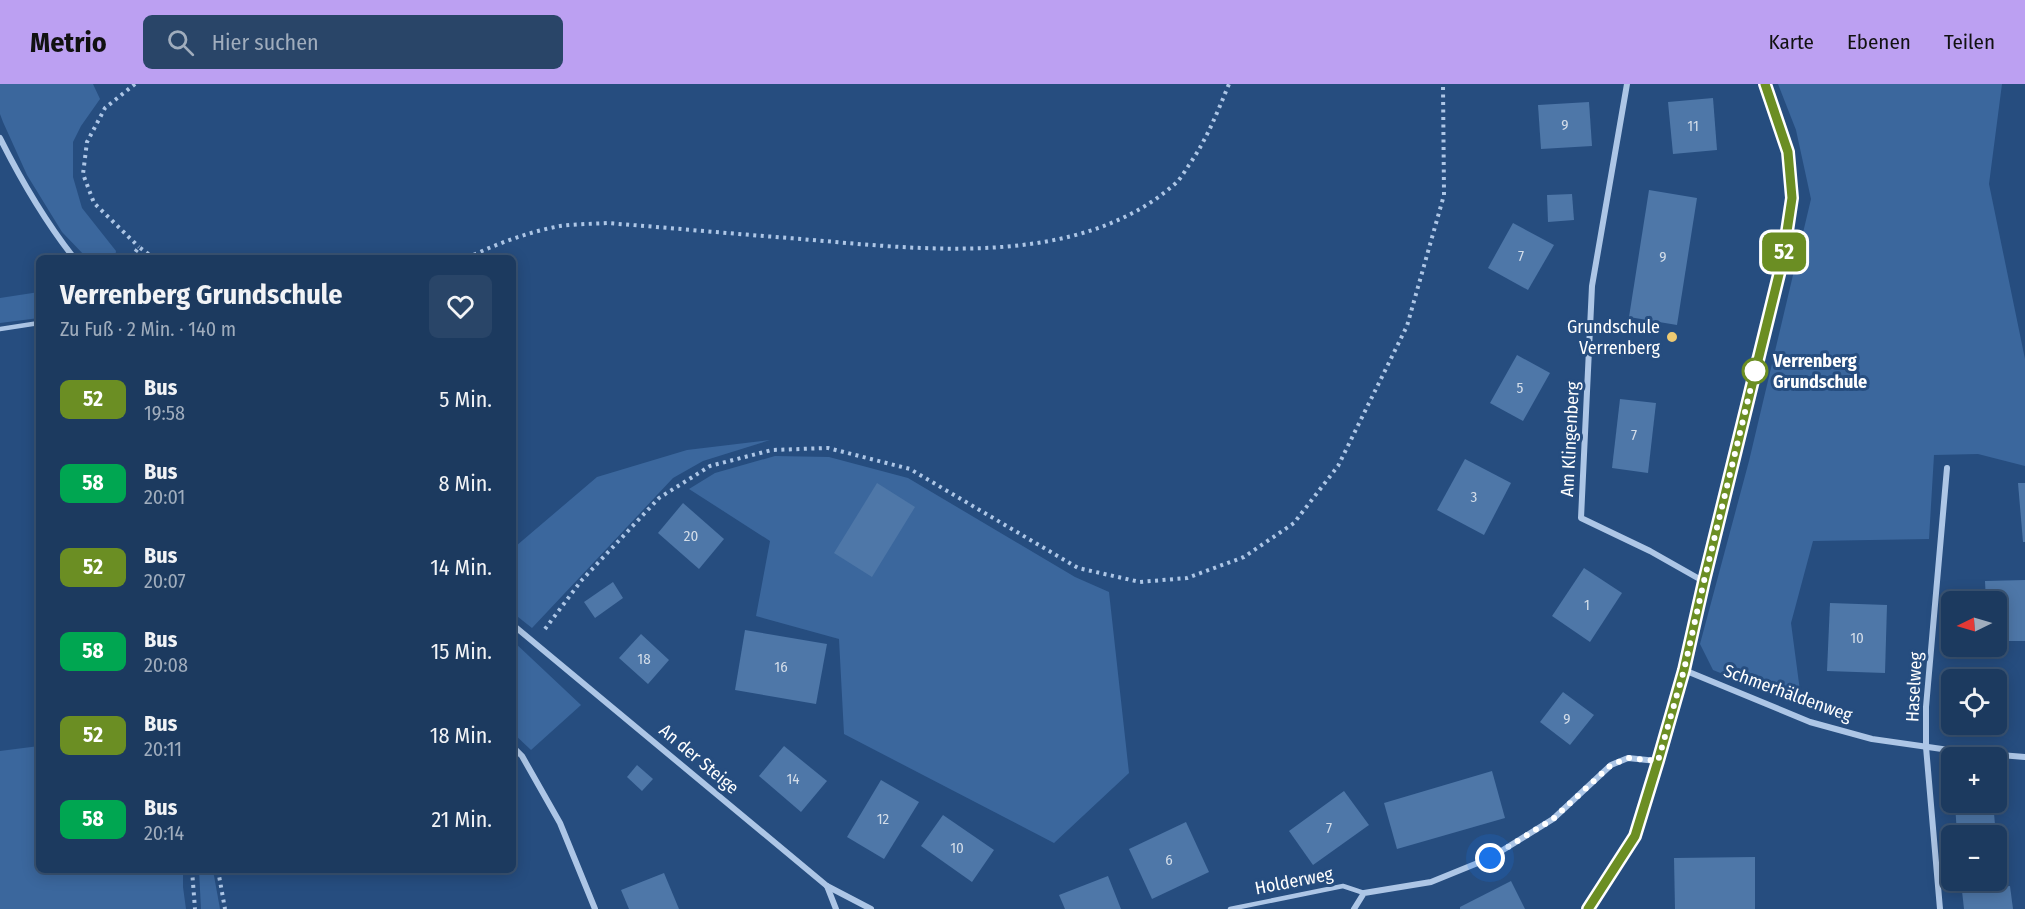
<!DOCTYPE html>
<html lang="de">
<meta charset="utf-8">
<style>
:root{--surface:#1c3a5f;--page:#294568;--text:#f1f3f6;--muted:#a0adbd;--line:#3a5474;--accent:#bca0f2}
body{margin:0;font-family:"Fira Sans Condensed",sans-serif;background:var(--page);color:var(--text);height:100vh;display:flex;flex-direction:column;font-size:22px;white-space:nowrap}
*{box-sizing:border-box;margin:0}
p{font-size:20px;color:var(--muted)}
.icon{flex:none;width:33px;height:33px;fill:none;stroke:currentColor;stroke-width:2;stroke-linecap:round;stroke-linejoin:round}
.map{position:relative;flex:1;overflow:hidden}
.panel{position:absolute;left:36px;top:171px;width:480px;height:618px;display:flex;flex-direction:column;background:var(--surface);border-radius:9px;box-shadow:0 3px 15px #0003,0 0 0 2px var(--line)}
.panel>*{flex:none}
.badge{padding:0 12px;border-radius:9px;font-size:21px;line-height:39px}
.needle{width:39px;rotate:265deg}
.controls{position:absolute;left:1941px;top:507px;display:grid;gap:12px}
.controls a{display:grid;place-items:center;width:66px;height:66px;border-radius:9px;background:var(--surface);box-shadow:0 3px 15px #0003,0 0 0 2px var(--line);font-size:30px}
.you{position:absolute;width:30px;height:30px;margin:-15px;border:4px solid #fff;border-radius:50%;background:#1a73e8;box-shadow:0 0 0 9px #1a73e833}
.map>.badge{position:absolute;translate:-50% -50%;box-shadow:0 0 0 3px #fff}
.round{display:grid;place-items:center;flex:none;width:63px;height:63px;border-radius:9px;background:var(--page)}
.overview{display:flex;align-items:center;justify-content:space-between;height:102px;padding:0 24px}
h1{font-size:28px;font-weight:700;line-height:45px}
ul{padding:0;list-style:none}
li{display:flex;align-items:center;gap:18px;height:84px;padding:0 24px}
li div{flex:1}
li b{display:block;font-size:22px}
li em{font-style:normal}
li .badge{min-width:66px;font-weight:700;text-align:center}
header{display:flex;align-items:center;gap:36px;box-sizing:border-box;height:84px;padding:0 30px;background:var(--accent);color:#111}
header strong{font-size:28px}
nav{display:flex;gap:33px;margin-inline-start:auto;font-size:21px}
.search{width:420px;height:54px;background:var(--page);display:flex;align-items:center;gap:15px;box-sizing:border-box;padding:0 21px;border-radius:9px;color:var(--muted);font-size:22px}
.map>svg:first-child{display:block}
.green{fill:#3b679d}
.building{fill:#4e77a8}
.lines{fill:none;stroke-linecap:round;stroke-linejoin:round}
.path{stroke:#adc6e6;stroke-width:4;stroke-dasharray:3 4.5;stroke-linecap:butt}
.service{stroke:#adc6e6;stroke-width:4.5}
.minor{stroke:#adc6e6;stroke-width:6}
.line-casing{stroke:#fff;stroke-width:14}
.line{stroke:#6b8e23;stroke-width:9}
.walk{stroke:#fff;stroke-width:6;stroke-dasharray:0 10.8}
.poi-dot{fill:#eeca72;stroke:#264d7f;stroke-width:2}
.stop-dot{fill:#fff;stroke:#6b8e23;stroke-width:3}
.labels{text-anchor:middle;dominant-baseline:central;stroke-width:6;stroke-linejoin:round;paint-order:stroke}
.number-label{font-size:15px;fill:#d3dde9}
.poi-label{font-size:18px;fill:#fff;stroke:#264d7f;text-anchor:end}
.stop-label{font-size:18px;font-weight:bold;fill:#fff;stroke:#264d7f;text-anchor:start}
.street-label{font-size:18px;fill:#fff;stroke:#264d7f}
</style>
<header>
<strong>Metrio</strong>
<div class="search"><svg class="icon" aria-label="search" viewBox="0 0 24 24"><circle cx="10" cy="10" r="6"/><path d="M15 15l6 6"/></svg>Hier suchen</div>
<nav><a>Karte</a><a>Ebenen</a><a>Teilen</a></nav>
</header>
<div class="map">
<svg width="2025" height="825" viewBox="0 0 2025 825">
<rect width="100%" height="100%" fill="#264d7f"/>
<g class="green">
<path d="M 0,0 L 93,0 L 100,15 L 81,42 L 73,58 L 73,93 L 82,124 L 116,167 L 115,174 L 87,174 L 62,148 L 27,91 L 3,38 L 0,30 Z"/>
<path d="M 1778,0 L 2002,0 L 1989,100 L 2025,275 L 2025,382 L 1978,370 L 1934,371 L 1929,455 L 1813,457 L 1791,539 L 1802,622 L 1713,586 L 1700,560 L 1749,377 L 1811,115 L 1796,46 Z"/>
<path d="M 39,208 L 39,234 L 0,239 L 0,214 Z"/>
<path d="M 770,356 L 703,377 L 673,394 L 532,544 L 513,529 L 513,461 L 516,462 L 597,393 L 687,366 Z"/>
<path d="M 775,372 L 829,373 L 908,394 L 1075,493 L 1109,508 L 1129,689 L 1054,759 L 844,650 L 839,555 L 756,532 L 770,457 L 689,405 L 715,389 Z"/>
<path d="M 513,557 L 581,621 L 531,666 L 513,649 Z"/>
<path d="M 39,662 L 39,786 L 183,786 L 183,803 L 186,825 L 0,825 L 0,667 Z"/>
<path d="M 199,786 L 213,786 L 220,825 L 201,825 Z"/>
</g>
<g class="building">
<path d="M 1713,14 L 1717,66 L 1673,70 L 1668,18 Z"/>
<path d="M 1589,18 L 1592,62 L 1541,65 L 1538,21 Z"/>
<path d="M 1649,106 L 1697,114 L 1677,241 L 1629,233 Z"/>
<path d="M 1572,110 L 1574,136 L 1548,138 L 1547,111 Z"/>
<path d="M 1513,139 L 1554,161 L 1528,206 L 1488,184 Z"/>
<path d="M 1517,271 L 1550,289 L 1523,337 L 1490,319 Z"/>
<path d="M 1620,315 L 1656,319 L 1648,389 L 1612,384 Z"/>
<path d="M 1465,375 L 1511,399 L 1484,451 L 1437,426 Z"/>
<path d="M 877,399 L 915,423 L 872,493 L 834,469 Z"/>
<path d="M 2018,399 L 2025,399 L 2025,458 L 2023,458 Z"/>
<path d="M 683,419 L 724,455 L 699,485 L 658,449 Z"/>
<path d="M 1584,484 L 1622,509 L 1590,558 L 1552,532 Z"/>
<path d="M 2025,496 L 2025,557 L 1996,557 L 1996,518 L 1986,518 L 1985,497 Z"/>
<path d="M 613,498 L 623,514 L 595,534 L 584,518 Z"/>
<path d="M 1830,519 L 1887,521 L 1885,589 L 1827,587 Z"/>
<path d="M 745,546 L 827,560 L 816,620 L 735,606 Z"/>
<path d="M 641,550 L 669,576 L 648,600 L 619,574 Z"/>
<path d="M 1563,608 L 1594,631 L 1570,661 L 1540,638 Z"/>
<path d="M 784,662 L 827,697 L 801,728 L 759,692 Z"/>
<path d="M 637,681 L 653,695 L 642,707 L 627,693 Z"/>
<path d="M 1492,687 L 1505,734 L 1397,765 L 1384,719 Z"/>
<path d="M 881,696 L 919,718 L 884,775 L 847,753 Z"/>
<path d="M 1344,707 L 1369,741 L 1313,781 L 1289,747 Z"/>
<path d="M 1955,718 L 1993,718 L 1996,752 L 1957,752 Z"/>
<path d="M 943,731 L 994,766 L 972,798 L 921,762 Z"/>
<path d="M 1186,738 L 1209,788 L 1152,815 L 1129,765 Z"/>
<path d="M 1755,773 L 1755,825 L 1675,825 L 1674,774 Z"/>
<path d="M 664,789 L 679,825 L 629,825 L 621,806 Z"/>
<path d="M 1108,792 L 1121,825 L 1065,825 L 1059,811 Z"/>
<path d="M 1511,797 L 1525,825 L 1460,825 L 1460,823 Z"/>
<path d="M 2010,802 L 2013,825 L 1964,825 L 1962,807 Z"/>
</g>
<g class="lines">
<g class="path">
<path d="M 135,0 L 105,24 L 87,58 L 83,90 L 94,119 L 139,163"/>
<path d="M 131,174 L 139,163 L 154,174"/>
<path d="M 467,174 C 496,160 528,148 560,142 C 575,140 591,140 607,139 C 671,144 736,150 801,155 C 920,165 1078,186 1176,99 C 1181,94 1185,87 1189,81 C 1207,55 1217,29 1229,0"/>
<path d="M 545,545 L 581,497 L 659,414 L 710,382 L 772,366 L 828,364 L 910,385 L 1078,484 L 1140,498 L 1187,494 L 1244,473 L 1294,439 L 1338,382 L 1407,242 L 1444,111 L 1443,0"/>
<path d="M 192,786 L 195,825"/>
<path d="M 218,786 L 225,825"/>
</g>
<g class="service">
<path d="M 0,245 L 39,239"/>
<path d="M 1230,825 L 1343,802 L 1364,809"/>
</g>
<g class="minor">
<path d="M 1627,0 L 1592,202 L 1581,434 L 1650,467 L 1703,497"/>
<path d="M 0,54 C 21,96 45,137 74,174"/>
<path d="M 513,541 L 827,802 L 871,825"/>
<path d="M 1684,586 L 1810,638 L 1872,655 L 1963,668 L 2025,673"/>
<path d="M 513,663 L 522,672 L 560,739 L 595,825"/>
<path d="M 827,802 L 836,825"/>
<path d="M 1354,825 L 1364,809 L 1431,798 L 1490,774 L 1553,735 L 1611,681 L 1628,674 L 1657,677"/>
<path d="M 1588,825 L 1635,751 L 1657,677 L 1684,586 L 1703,497 L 1783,174 L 1792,114 L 1787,68 L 1765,0"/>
<path d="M 1940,825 L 1926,663 L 1926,623 L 1947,384"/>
</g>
</g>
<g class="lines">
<g class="line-casing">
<path id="line" d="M 1588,825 L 1635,752 L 1658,677 L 1684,586 L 1704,497 L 1783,174 L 1792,114 L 1788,68 L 1765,0"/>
</g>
<use href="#line" class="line"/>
<path class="walk" d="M 1490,774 L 1553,735 L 1611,681 L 1628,674 L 1658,677 L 1684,586 L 1704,497 L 1755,287"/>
</g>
<circle class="poi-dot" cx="1672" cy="253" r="6"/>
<circle class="stop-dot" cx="1755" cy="287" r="12"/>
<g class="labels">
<g class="number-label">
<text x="1565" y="41">9</text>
<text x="1693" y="42">11</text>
<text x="1521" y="172">7</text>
<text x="1663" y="173">9</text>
<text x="1520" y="304">5</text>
<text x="1634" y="351">7</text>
<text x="1474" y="413">3</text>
<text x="691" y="452">20</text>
<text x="1587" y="521">1</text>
<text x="1857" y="554">10</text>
<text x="644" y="575">18</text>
<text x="781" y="583">16</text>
<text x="1567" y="635">9</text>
<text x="793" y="695">14</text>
<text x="883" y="735">12</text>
<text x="1329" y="744">7</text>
<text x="957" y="764">10</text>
<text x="1169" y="776">6</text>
</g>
<g class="poi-label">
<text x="1660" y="243">Grundschule<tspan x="1660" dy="21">Verrenberg</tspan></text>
</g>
<g class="stop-label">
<text x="1773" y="277">Verrenberg<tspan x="1773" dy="21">Grundschule</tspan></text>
</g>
<g class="street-label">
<text transform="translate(1570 355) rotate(-87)">Am Klingenberg</text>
<text transform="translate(1914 603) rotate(-87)">Haselweg</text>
<text transform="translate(1788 609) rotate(20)">Schmerhäldenweg</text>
<text transform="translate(699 675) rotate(40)">An der Steige</text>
<text transform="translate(1294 797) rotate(-11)">Holderweg</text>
</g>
</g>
</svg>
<div class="controls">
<a><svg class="needle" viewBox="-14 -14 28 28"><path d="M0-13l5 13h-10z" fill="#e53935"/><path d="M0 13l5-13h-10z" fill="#a0adbd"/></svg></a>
<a><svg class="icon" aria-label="locate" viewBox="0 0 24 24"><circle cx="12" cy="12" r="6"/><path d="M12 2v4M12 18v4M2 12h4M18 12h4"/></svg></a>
<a>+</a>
<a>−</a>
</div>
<div class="you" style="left:1490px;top:774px"></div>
<b class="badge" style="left:1784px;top:168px;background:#6b8e23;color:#fff">52</b>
<section class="panel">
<div class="overview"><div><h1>Verrenberg Grundschule</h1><p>Zu Fuß · 2 Min. · 140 m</p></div><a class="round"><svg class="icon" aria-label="heart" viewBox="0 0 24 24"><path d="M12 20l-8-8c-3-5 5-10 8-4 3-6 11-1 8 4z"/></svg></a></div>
<ul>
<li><span class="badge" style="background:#6b8e23;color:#fff">52</span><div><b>Bus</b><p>19:58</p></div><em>5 Min.</em></li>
<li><span class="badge" style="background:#00a651;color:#fff">58</span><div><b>Bus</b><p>20:01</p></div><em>8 Min.</em></li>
<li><span class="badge" style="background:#6b8e23;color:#fff">52</span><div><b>Bus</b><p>20:07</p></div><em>14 Min.</em></li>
<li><span class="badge" style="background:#00a651;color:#fff">58</span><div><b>Bus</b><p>20:08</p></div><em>15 Min.</em></li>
<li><span class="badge" style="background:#6b8e23;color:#fff">52</span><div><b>Bus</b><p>20:11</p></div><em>18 Min.</em></li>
<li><span class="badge" style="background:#00a651;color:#fff">58</span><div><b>Bus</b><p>20:14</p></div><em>21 Min.</em></li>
</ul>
</section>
</div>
